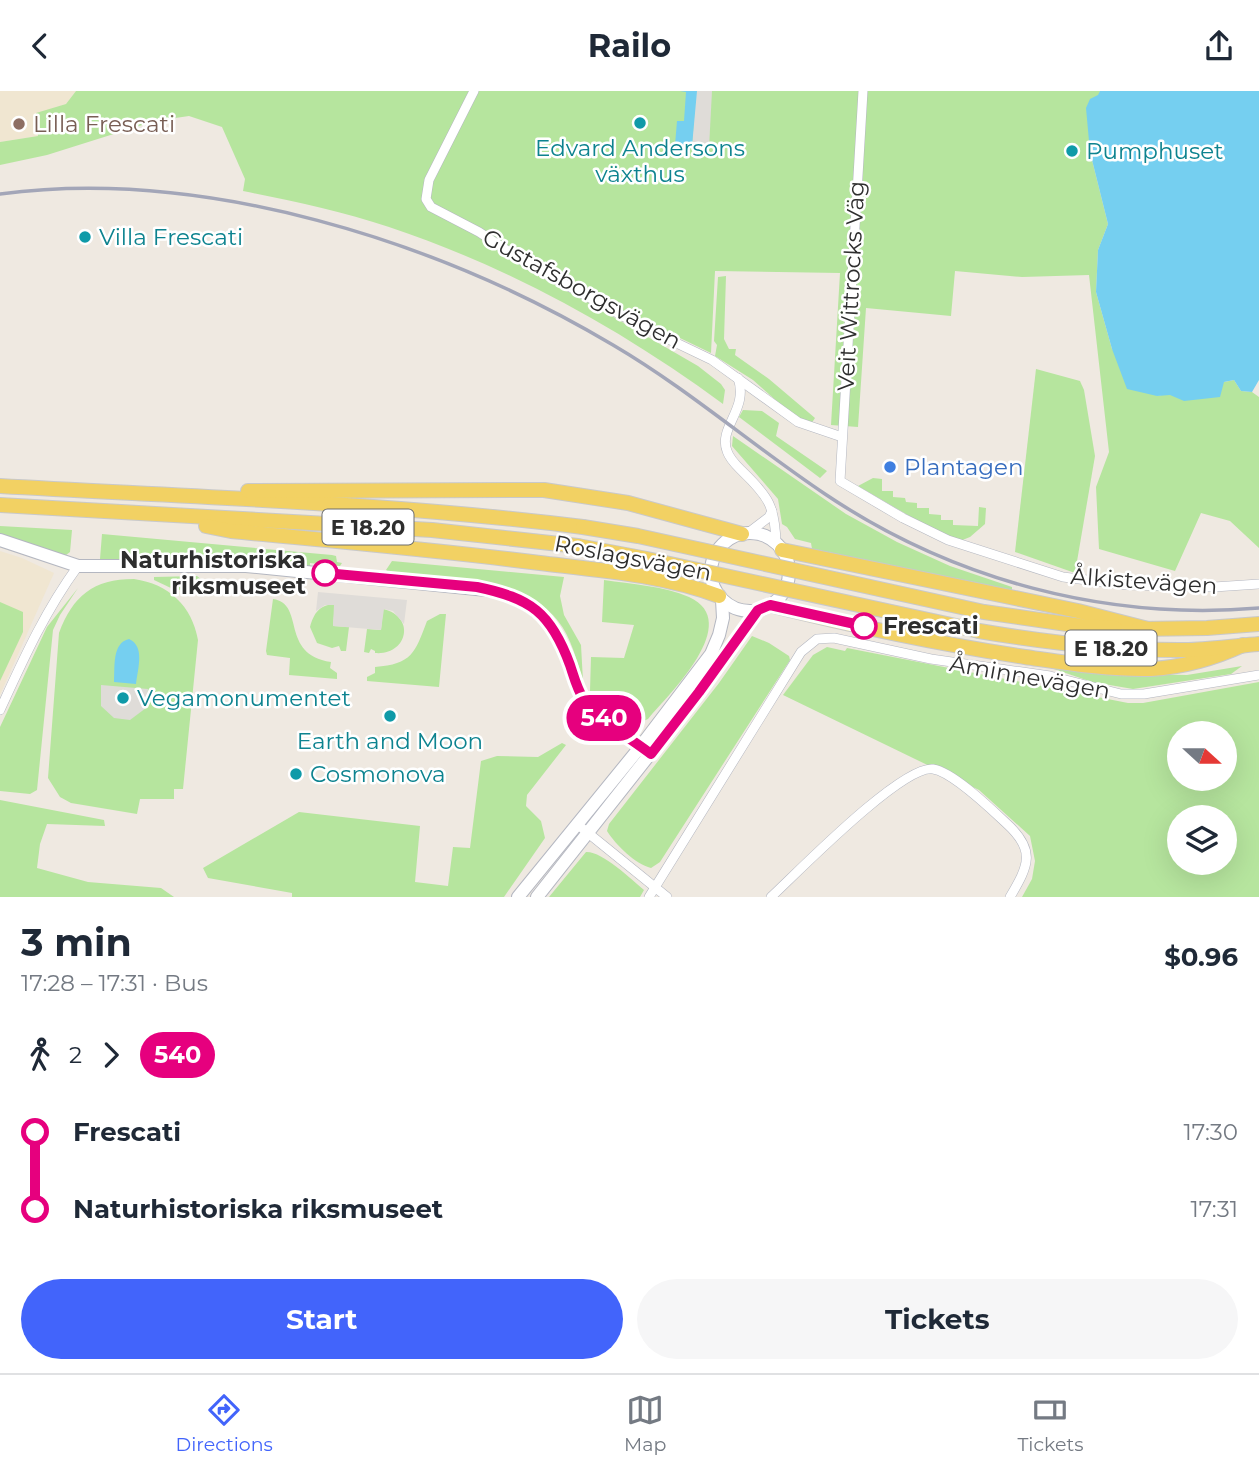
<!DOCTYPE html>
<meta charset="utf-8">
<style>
:root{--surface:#fff;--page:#f6f6f7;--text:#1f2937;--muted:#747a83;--line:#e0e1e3;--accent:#4264fb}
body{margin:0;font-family:Montserrat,sans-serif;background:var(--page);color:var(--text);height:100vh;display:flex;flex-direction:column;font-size:26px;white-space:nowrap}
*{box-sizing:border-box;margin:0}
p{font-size:23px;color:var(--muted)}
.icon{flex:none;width:38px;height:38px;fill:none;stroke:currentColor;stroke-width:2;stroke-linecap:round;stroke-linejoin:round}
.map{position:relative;height:806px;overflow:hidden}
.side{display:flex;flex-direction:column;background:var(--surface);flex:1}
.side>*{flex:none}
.badge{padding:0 14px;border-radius:23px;font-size:24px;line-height:46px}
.needle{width:46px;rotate:111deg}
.buttons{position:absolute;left:1167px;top:630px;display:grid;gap:14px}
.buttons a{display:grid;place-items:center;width:70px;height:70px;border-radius:50%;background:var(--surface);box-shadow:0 7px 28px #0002;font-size:35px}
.map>.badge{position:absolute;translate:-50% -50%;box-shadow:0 0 0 4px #fff}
.legs{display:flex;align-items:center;gap:10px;height:77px;padding:0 21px;font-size:23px}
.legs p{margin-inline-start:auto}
.head{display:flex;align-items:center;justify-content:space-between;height:119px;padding:0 21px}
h1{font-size:38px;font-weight:700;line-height:52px}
.primary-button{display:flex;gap:14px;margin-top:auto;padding:14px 21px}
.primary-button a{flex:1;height:80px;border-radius:42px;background:var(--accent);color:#fff;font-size:28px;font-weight:700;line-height:80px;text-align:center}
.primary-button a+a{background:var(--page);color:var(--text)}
ul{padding:0 21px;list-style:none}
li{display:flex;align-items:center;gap:24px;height:77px;font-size:26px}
li i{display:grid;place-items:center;width:10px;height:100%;margin:0 9px;background:currentColor}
li i::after{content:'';width:18px;height:18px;margin:-9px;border:5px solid;border-radius:50%;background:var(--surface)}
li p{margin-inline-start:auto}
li:first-child i{background:linear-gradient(#0000 50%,currentColor 0)}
li:last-child i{background:linear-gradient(currentColor 50%,#0000 0)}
header{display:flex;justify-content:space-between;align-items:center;height:91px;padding:0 21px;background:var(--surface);font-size:32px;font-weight:700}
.dock{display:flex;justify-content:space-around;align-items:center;height:98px;border-top:2px solid var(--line);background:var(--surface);font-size:19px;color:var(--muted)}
.dock a{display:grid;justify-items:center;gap:4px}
.dock .active{color:var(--accent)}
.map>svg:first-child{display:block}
.education{fill:#f0e6d1}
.green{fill:#b6e59e;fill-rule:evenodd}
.plaza{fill:#dfdcd8}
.water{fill:#75cff0}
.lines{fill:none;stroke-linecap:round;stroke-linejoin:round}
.street-casing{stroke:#b4b7c1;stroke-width:10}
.secondary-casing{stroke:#b4b7c1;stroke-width:14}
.primary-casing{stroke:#c9c9c9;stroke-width:16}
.street{stroke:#fff;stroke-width:9}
.secondary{stroke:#fff;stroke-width:12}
.primary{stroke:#f2d163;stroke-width:14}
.rail{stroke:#a3a6b8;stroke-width:3.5}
.primary-bridge-casing{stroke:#c9c9c9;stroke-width:16;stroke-linecap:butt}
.primary-bridge{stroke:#f2d163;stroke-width:14}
.line-1-casing{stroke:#fff;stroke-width:16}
.line-1{stroke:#e6007e;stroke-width:10}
.culture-dot{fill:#0f9aa8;stroke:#fff;stroke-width:2.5}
.education-dot{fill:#8d6e63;stroke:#fff;stroke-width:2.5}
.shop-dot{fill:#3f7fe0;stroke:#fff;stroke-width:2.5}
.stop-1-dot{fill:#fff;stroke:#e6007e;stroke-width:3.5}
.labels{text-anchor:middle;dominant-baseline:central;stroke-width:5;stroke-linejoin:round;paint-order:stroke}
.shield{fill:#fff;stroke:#6d6d6d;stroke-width:2}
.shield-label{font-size:21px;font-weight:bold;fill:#2e2e2e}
.education-label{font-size:23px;fill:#785e54;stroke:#fff;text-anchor:start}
.culture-label{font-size:23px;fill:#0d838f;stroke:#fff;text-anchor:start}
.street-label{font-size:23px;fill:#2e2e2e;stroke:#fff}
.shop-label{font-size:23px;fill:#366cbe;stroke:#fff;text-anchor:start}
.stop-label{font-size:23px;font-weight:bold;fill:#2e2e2e;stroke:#fff;text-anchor:end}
</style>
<header><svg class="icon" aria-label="back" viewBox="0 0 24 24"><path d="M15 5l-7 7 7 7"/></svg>Railo<svg class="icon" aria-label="share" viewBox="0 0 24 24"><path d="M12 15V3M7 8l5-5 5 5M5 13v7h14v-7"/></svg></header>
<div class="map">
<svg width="1259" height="806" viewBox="0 0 1259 806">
<rect width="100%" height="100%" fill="#efe9e1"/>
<g class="education">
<path d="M 0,0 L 76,0 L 66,13 L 36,23 L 38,45 L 0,51 Z"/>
<path d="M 0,460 L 22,467 L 54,482 L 0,604 Z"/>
</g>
<g class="green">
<path d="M 76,0 L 1100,0 L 1090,61 L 1108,133 L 1098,159 L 1096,201 L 1112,258 L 1157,305 L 1234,289 L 1241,300 L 1252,301 L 1259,306 L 1259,457 L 1230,430 L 1201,422 L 1175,480 L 1099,458 L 1096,396 L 1109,361 L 1089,184 L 1022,186 L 955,180 L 951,225 L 866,217 L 858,336 L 831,334 L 840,182 L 715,180 L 711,262 L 624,220 L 535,172 L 522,176 L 591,213 L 698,275 L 721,293 L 725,299 L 723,313 C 621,238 509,176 389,136 C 341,120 292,110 243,100 L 245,88 L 222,36 L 189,25 L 155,30 L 47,64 L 0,74 L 0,51 L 38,45 L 36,22 L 66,13 Z"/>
<path d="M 726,185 L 724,248 L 729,258 L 736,258 L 735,264 L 769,288 L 815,327 L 811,333 L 789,321 L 753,289 L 715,265 L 717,254 L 714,250 L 718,186 Z"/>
<path d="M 1036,278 L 1080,290 L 1084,299 L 1095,365 L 1075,482 L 1015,461 Z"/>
<path d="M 743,319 L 762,320 L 779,332 L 776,345 L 827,380 L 820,387 L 739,326 Z"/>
<path d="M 733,345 L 846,423 L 897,451 L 950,475 L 1012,496 L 1012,501 L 812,458 L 811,452 L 795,448 L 787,436 L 782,433 L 778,408 L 732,355 Z"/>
<path d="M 873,387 L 882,388 L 882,400 L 893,400 L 893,406 L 905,407 L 906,411 L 917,412 L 917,417 L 929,417 L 929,423 L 941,424 L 941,429 L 953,429 L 953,434 L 978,435 L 979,416 L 986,417 L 985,433 L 970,446 L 960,450 L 918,430 L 858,395 Z"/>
<path d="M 0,435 L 72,439 L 70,461 L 66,464 L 0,445 Z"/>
<path d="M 102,443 L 332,464 L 336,465 L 337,471 L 342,472 L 340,475 L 327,474 L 327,470 L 319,470 L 318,473 L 310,472 L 310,475 L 217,468 L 100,468 Z"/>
<path d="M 392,470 L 564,486 L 560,505 L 564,524 L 581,554 L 583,590 C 577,570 571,546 558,530 C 523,485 443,487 390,482 L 386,479 Z"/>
<path d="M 197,485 L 202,489 L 200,501 L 173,498 L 154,489 L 154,486 Z"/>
<path d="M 134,488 C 169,493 192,515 198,549 L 183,698 L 174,698 L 174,708 L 140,708 L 137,723 L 71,712 L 60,706 L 48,687 L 59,542 C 73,505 93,488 134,488 Z"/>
<path d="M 604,489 C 631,493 664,495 689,506 C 744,531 670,602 648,628 C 627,638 604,616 590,600 L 591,566 L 624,567 L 634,534 L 602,531 Z"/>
<path d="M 78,497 L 60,524 L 53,539 L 37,699 L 30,703 L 0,700 L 0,636 L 47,536 Z"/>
<path d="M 273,508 C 306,513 279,563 331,571 L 330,577 L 337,582 L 337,588 L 289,584 L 290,567 L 267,564 L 266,560 Z"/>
<path d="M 0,511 L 23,521 L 23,541 L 0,590 Z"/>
<path d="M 335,513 L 333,535 L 349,536 L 346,560 L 341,560 L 339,555 L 332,557 L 317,552 L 310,536 C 314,522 319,514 335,513 Z"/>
<path d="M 383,518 C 417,526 407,565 375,562 L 375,560 L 371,558 L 369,562 L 364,561 L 367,538 L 381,539 Z"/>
<path d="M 440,523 L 446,523 L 439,596 L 367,590 L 367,586 L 375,582 L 375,576 C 412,573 415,562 427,530 Z"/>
<path d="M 752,545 L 769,552 L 789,565 L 790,569 L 660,771 L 651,777 C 635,773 616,754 607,740 L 609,733 L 719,592 Z"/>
<path d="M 827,556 L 845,560 L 847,557 L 1128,612 L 1143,612 L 1259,591 L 1259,806 L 1022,806 L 1032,788 L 1035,770 L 1030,745 L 979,699 L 783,604 L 813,564 ZM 1180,642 L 1225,642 L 1225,688 L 1180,688 ZM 1180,726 L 1225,726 L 1225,772 L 1180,772 Z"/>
<path d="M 1242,575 L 1231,583 L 1133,598 L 1092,591 L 1048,576 L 1127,583 L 1187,584 Z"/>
<path d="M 562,652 L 566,654 L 527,704 L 526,715 L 541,730 L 545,747 L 504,806 L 292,806 L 292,802 L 208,787 L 203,777 L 299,721 L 420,735 L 415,791 L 448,795 L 453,756 L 470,757 L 481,670 L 497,665 L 538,666 Z"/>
<path d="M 0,709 L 104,729 L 105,735 L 47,733 L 40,753 L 37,777 L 88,791 L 161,797 L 174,806 L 0,806 Z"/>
<path d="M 586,761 C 602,760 631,788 644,799 L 640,806 L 549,806 Z"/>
</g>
<g class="plaza">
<path d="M 696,0 L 712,0 L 709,57 L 692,55 Z"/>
<path d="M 318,501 L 407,509 L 404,533 L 393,520 L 384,518 L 381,539 L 333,535 L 334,514 L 325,514 L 316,520 Z"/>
<path d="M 101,594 L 148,598 L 146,617 L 130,629 L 114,627 L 101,615 Z"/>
</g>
<g class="water">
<path d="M 680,0 L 697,0 L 692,55 L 675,54 L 677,30 L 684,30 L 686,1 Z"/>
<path d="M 1100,0 L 1259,0 L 1259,289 L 1252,301 L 1241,300 L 1234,289 L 1224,291 L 1220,306 L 1184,310 L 1170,304 L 1157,305 L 1127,298 L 1112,258 L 1096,201 L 1098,159 L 1108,133 L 1090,61 L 1086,17 L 1090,8 L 1098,4 Z"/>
<path d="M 129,548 C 145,555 138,577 136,593 L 114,591 C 115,575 112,552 129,548 Z"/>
</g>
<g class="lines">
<g class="street-casing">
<g id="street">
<path d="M 474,0 L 429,89 L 426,108 L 431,116 L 479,141 L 523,170 L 641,235 L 712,269 L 798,331 L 842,346"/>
<path d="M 863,0 L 840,390 L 903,427 L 948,449 L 1063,486 L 1127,494 L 1214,496 L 1259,493"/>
<path d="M 738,287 C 749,318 718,336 727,360 C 730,369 737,375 743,381 C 769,406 775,416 776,452"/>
<path d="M 748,442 L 769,426 L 772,420"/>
<path d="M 0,619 C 23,569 45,520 78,475"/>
<path d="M 577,733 L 667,806"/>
<path d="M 649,806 L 801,561 L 817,548 L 834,547 L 931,568 L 1050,585 L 1121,603 L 1144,603 L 1259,584"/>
<path d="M 771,806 C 798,781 902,674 933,678 C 953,681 991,718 1006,732 C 1036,759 1029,774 1010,806"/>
</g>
</g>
<g class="secondary-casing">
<g id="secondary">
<circle cx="750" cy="481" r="39"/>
<path d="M 0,449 L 78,475 L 246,475 L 496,500 C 541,515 556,533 571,578 C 575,589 578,603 586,613 C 604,632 630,647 651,663"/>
<path d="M 518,806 L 641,655 L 711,563 L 719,544 L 723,527 L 722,509"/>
<path d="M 537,806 L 699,601 L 758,519"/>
</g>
</g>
<g class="primary-casing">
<g id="primary">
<path d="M 0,395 C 194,406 390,412 583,436"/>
<path d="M 248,400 L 544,399 L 628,412 L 742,443"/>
<path d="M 0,414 L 432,439 L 578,455"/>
<path d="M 206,435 L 231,440 C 334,450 438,459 540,472 C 599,479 663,484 719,505"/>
<path d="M 782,459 L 1078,520 L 1148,538"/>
<path d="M 770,514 C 854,535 939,553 1025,566 C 1067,572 1109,579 1151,578 C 1185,576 1213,568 1243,554"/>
<path d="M 984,521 L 1081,535 L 1115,537"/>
<path d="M 1138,538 L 1207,537 L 1259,533"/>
<path d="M 979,540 C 1049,552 1118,560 1189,559 C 1212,558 1236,555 1259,553"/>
</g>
</g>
<use href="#street" class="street"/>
<use href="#secondary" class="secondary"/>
<use href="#primary" class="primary"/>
<path class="rail" d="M 0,103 C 204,76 438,150 613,254 C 688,298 753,355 825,403 C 953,489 1106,530 1259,517"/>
<g class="primary-bridge-casing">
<g id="primary-bridge">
<path d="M 583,436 L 638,445 L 984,521"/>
<path d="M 578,455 L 647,468 L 979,540"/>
</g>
</g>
<use href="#primary-bridge" class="primary-bridge"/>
</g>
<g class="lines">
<g class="line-1-casing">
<path id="line-1" d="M 325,482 L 477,496 C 531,507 551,522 570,574 C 574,586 577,598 584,609 C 596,627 633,649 651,663 L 699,601 L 758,519 L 770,514 L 864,535"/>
</g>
<use href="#line-1" class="line-1"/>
</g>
<g class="culture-dot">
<circle cx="640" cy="32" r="7"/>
<circle cx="1072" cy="60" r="7"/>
<circle cx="85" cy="146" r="7"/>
<circle cx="123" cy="607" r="7"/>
<circle cx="390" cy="625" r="7"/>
<circle cx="296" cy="683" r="7"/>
</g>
<circle class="education-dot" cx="19" cy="33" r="7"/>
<circle class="shop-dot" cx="890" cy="376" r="7"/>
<g class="stop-1-dot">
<circle cx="325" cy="482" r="12"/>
<circle cx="864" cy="535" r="12"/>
</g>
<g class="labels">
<g class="shield">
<rect x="322.5" y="418.5" width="91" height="35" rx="5"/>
<rect x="1065.5" y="539.5" width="91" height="35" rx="5"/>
</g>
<g class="shield-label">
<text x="368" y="436">E 18.20</text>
<text x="1111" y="557">E 18.20</text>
</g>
<g class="education-label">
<text x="33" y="33">Lilla Frescati</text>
</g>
<g class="culture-label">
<text x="640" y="57" text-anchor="middle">Edvard Andersons<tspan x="640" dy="26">växthus</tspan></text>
<text x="1086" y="60">Pumphuset</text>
<text x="99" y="146">Villa Frescati</text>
<text x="137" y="607">Vegamonumentet</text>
<text x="390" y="650" text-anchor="middle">Earth and Moon</text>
<text x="310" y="683">Cosmonova</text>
</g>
<g class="street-label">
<text transform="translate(851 195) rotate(-87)">Veit Wittrocks Väg</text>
<text transform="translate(582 198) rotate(29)">Gustafsborgsvägen</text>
<text transform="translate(633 467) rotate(11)">Roslagsvägen</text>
<text transform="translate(1144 490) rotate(4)">Ålkistevägen</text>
<text transform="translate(1030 586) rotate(10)">Åminnevägen</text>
</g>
<g class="shop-label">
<text x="904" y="376">Plantagen</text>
</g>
<g class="stop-label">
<text x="306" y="469">Naturhistoriska<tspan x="306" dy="26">riksmuseet</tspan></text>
<text x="883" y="535" text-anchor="start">Frescati</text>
</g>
</g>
</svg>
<div class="buttons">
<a><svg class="needle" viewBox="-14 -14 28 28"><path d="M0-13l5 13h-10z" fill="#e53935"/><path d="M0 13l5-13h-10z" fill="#747a83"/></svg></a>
<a><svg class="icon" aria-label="layers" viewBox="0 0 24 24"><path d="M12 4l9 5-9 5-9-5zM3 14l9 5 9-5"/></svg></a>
</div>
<b class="badge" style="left:604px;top:627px;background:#e6007e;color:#fff">540</b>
</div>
<section class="side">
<div class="head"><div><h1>3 min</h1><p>17:28 – 17:31 · Bus</p></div><b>$0.96</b></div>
<div class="legs"><svg class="icon" aria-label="walk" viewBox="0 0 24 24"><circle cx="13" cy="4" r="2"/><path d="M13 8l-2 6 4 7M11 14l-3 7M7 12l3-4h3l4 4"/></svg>2<svg class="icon" aria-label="forward" viewBox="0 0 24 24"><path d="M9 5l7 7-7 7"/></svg><b class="badge" style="background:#e6007e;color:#fff">540</b></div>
<ul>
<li><i style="color:#e6007e"></i><b>Frescati</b><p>17:30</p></li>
<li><i style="color:#e6007e"></i><b>Naturhistoriska riksmuseet</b><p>17:31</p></li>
</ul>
<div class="primary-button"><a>Start</a><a>Tickets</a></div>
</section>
<nav class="dock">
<a class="active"><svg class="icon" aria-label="directions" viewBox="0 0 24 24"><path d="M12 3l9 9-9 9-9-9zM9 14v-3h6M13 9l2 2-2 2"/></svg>Directions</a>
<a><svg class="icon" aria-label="map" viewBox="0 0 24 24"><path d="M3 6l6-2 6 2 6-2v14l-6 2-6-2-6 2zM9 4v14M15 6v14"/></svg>Map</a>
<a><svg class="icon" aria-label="tickets" viewBox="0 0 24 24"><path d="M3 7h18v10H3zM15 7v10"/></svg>Tickets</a>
</nav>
